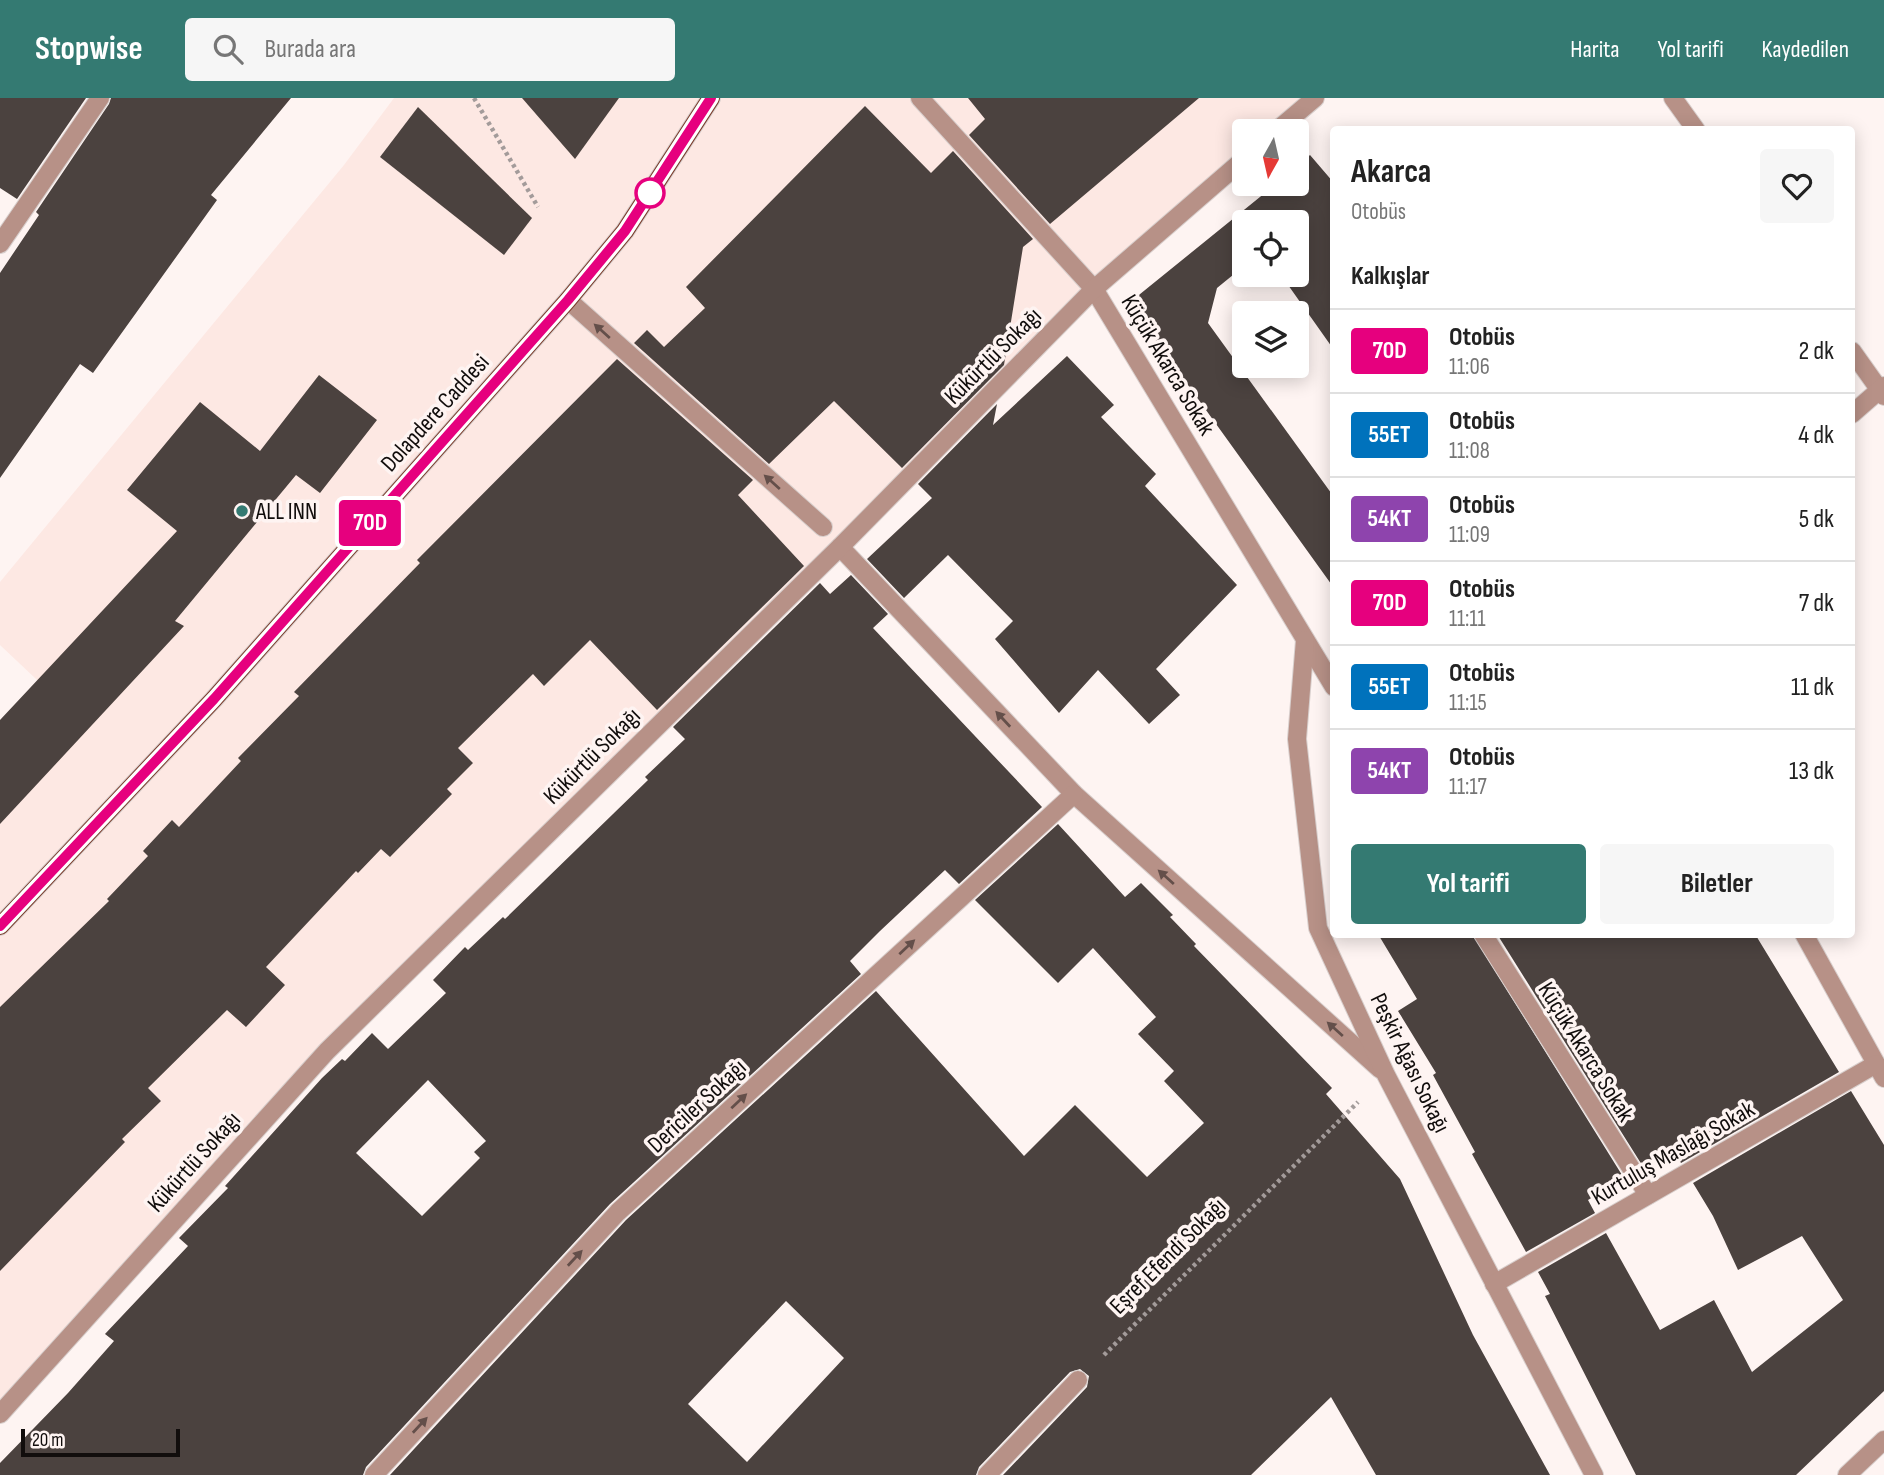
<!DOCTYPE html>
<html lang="tr">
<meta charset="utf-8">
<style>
:root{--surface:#fff;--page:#f6f6f6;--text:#222;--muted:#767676;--line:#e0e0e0;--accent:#347a72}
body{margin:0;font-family:"Sofia Sans Condensed",sans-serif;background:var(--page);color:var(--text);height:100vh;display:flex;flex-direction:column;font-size:26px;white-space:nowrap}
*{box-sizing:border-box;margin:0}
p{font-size:23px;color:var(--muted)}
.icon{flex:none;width:38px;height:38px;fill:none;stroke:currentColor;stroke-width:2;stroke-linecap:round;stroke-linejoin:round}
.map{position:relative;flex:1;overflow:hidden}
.side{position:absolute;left:1330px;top:28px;width:525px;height:812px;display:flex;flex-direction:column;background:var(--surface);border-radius:7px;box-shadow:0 4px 18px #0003}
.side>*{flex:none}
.badge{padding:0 14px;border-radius:5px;font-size:24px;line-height:46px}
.needle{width:46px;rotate:188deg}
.controls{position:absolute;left:1232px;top:21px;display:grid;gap:14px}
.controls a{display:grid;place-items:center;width:77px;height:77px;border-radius:7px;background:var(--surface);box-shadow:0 4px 18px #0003;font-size:35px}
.scale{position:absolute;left:21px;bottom:18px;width:159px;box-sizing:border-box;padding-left:7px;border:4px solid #110d0c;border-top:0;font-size:19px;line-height:24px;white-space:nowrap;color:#110d0c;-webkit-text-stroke:5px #fef4f2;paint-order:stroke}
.map>.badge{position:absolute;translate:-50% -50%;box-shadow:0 0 0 4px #fff}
h2{padding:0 21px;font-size:26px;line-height:63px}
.round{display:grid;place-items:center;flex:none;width:74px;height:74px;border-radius:7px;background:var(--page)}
.overview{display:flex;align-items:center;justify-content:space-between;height:119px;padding:0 21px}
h1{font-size:33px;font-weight:700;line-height:52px}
.cta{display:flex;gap:14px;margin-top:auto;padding:14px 21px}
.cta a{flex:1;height:80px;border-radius:7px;background:var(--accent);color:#fff;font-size:28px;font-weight:700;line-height:80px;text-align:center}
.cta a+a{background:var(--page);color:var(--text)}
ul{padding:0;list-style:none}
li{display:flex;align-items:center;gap:21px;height:84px;padding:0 21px;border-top:2px solid var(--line)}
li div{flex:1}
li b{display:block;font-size:26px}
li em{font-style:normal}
li .badge{min-width:77px;font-weight:700;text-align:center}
header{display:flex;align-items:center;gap:42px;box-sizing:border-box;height:98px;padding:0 35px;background:var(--accent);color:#fff}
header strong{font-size:33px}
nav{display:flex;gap:38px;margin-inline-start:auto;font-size:24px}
.search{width:490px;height:63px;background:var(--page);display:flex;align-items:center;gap:18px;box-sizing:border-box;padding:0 24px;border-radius:7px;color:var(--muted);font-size:26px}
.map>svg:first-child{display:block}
.built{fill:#fde8e3}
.building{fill:#4b423f;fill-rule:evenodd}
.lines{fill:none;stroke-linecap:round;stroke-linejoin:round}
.minor-casing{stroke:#d8cfcd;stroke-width:20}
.major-casing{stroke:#d8cfcd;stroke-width:20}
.path{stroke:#a39b9a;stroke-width:4.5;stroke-dasharray:3.5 3.5;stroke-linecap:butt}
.minor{stroke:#b79187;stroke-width:18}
.major{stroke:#7c3c2c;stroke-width:18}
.oneway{fill:#644f4a}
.line-casing{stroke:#fff;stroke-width:16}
.line{stroke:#e6007e;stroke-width:10}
.stop-dot{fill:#fff;stroke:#e6007e;stroke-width:3.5}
.poi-dot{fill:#347a72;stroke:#fef4f2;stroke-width:2.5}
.labels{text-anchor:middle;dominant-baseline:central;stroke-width:7;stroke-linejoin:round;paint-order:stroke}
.street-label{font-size:24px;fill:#110d0c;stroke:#fef4f2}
.poi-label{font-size:24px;fill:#110d0c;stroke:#fef4f2;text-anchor:start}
</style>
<header>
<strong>Stopwise</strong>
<div class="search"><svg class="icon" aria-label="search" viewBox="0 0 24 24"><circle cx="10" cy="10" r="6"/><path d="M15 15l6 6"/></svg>Burada ara</div>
<nav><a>Harita</a><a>Yol tarifi</a><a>Kaydedilen</a></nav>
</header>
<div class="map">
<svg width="1884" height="1377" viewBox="0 0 1884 1377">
<rect width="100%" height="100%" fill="#fef4f2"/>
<path class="built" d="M 394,0 L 1310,0 L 1273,33 L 1244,33 L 1244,59 L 1067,215 L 327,953 L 0,1314 L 0,660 L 53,597 L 0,547 L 0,484 L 344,67 Z"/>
<g class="building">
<path d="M 0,0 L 86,0 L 17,101 L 0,90 Z"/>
<path d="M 111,0 L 291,0 L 211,97 L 217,102 L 93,275 L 80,266 L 0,380 L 0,175 L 39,117 L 36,114 L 109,6 Z"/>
<path d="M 522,0 L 619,0 L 575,61 Z"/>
<path d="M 968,0 L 1199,0 L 1050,126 L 969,37 L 985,21 Z"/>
<path d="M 865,8 L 931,75 L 953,53 L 1033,141 L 1023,149 L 1004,267 L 902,370 L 834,303 L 769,366 L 634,245 L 647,232 L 664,249 L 705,210 L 686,189 Z"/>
<path d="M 418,9 L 532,120 L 504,157 L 380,59 Z"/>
<path d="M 1310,57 L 1334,85 L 1334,252 L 1281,177 L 1297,177 L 1297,124 L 1244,124 L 1244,168 L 1217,190 L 1208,225 L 1334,399 L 1334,490 L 1129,205 L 1276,86 L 1297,86 L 1297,69 Z"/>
<path d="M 1067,258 L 1114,307 L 1101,319 L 1156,376 L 1145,388 L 1237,487 L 1156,571 L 1180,597 L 1149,626 L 1098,572 L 1059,615 L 995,541 L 1013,523 L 948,457 L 904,500 L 867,461 L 932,400 L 918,386 L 997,306 L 993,327 Z"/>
<path d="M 617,261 L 753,382 L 738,397 L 804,468 L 657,612 L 590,542 L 544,588 L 533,576 L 458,650 L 473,665 L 447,691 L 452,696 L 390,759 L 381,751 L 358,775 L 356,773 L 266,869 L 285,887 L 246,929 L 227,912 L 148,990 L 161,1003 L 122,1041 L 125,1044 L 0,1173 L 0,909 L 109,803 L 107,801 L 148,758 L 143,753 L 172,722 L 179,729 L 241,663 L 238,660 L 299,598 L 294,594 L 420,465 L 417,462 Z"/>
<path d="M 319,277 L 377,322 L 320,395 L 296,377 L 175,523 L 184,528 L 0,726 L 0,622 L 177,433 L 127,392 L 200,304 L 260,353 Z"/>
<path d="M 851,477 L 888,516 L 873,530 L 1042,709 L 959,786 L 945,772 L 880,833 L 850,863 L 861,876 L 610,1106 L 366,1369 L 363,1377 L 0,1377 L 0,1365 L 68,1295 L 114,1243 L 105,1236 L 188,1148 L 179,1140 L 228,1090 L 225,1088 L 322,980 L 342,961 L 345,963 L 372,935 L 388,951 L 446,895 L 433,882 L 465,849 L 468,852 L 503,819 L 505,821 L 648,682 L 645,679 L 685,641 L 673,629 L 820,485 L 830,496 ZM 428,982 L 486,1043 L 474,1054 L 480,1060 L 422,1118 L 356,1055 Z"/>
<path d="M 1058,726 L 1125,799 L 1141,785 L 1173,817 L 1170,819 L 1196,846 L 1194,848 L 1332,990 L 1326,996 L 1400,1081 L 1473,1237 L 1550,1377 L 1376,1377 L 1331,1299 L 1251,1377 L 1003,1377 L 1087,1289 L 1089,1278 L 1080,1271 L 1070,1274 L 979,1369 L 976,1377 L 390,1377 L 626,1122 L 876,893 L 1024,1058 L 1075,1007 L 1147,1079 L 1204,1025 L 1164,983 L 1174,973 L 1138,936 L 1156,919 L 1093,850 L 1058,885 L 975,802 ZM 786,1203 L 844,1260 L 747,1364 L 688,1306 Z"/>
<path d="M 1378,836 L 1472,836 L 1622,1077 L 1595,1092 L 1598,1096 L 1588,1102 L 1595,1115 L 1526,1154 L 1472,1056 L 1475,1054 L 1433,977 L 1436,975 L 1398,913 L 1417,901 Z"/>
<path d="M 1497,836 L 1755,836 L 1839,974 L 1681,1065 L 1672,1050 L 1642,1067 Z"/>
<path d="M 1851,993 L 1884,1047 L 1884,1293 L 1796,1377 L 1636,1377 L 1545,1198 L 1550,1196 L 1538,1174 L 1606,1135 L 1660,1232 L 1714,1202 L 1752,1274 L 1843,1202 L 1802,1138 L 1738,1172 L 1713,1118 L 1693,1085 Z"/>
</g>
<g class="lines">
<g class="minor-casing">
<g id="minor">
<path d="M 920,0 L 1094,191 L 1334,589"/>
<path d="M 1673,0 L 1696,32"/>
<path d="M 1276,33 L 1315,0"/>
<path d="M 0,146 L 100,0"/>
<path d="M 568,202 L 823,429"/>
<path d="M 1852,253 L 1884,298"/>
<path d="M 1852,316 L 1884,288"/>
<path d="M 840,449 L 1074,696 L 1380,971"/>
<path d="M 1305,542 L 1297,641 L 1318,830 L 1386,977 L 1594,1377"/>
<path d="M 1483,836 L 1648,1097"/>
<path d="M 1804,836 L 1884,980"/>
<path d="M 1494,1186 L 1876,966"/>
<path d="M 0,1316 L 327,953 L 840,449 L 1094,191 L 1244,61"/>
<path d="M 374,1377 L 618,1114 L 1074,696"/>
<path d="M 987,1377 L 1078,1282"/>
<path d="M 1847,1377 L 1884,1342"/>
</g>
</g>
<g class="major-casing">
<path id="major" d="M 0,828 L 214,601 L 568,202 L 625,133 L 711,0"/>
</g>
<g class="path">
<path d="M 474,0 L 538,109"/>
<path d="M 1104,1257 L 1358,1004"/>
</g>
<use href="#minor" class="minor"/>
<use href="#major" class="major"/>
</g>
<defs><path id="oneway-solid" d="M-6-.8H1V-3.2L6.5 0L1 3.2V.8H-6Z" transform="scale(1.75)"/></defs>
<g class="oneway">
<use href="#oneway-solid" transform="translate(602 233) rotate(-138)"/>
<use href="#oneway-solid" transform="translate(772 384) rotate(-138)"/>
<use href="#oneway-solid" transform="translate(1003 621) rotate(-133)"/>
<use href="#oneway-solid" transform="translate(1166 779) rotate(-138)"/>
<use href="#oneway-solid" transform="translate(907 849) rotate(-43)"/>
<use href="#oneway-solid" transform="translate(1335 931) rotate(-138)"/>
<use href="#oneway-solid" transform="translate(739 1003) rotate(-43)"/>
<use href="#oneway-solid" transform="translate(575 1160) rotate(-47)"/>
<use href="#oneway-solid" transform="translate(420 1327) rotate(-47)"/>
</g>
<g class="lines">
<g class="line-casing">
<path id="line" d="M 0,828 L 214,601 L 568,202 L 625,133 L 711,0"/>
</g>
<use href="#line" class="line"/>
</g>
<circle class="stop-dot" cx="650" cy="95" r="14"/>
<circle class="poi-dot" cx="242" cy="413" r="7"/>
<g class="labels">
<g class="street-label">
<text transform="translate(993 258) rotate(-45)">Kükürtlü Sokağı</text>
<text transform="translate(1168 267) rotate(59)">Küçük Akarca Sokak</text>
<text transform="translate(435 315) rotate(-48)">Dolapdere Caddesi</text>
<text transform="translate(592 658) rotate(-45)">Kükürtlü Sokağı</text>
<text transform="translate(1586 954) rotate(58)">Küçük Akarca Sokak</text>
<text transform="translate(1410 965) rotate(64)">Peşkir Ağası Sokağı</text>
<text transform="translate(697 1008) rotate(-43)">Dericiler Sokağı</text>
<text transform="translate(1673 1055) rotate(-30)">Kurtuluş Maslağı Sokak</text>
<text transform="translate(194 1064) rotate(-48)">Kükürtlü Sokağı</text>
<text transform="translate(1168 1158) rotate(-45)">Eşref Efendi Sokağı</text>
</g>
<g class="poi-label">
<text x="256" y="413">ALL INN</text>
</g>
</g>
</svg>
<div class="controls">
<a><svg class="needle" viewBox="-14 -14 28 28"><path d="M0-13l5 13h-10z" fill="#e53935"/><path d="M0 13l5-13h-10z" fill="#767676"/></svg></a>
<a><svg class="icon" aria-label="locate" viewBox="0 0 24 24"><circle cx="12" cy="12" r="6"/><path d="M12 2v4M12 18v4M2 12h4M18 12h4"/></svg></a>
<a><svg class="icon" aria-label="layers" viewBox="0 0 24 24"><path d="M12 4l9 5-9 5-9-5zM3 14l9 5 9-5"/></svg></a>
</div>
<div class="scale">20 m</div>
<b class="badge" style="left:370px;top:425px;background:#e6007e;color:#fff">70D</b>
<section class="side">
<div class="overview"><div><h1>Akarca</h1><p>Otobüs</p></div><a class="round"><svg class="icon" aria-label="heart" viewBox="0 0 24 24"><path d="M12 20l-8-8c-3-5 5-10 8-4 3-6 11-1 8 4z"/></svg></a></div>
<h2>Kalkışlar</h2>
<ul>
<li><span class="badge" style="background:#e6007e;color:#fff">70D</span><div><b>Otobüs</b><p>11:06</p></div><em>2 dk</em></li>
<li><span class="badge" style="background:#0072bc;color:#fff">55ET</span><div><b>Otobüs</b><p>11:08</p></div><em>4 dk</em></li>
<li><span class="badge" style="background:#8e44ad;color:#fff">54KT</span><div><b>Otobüs</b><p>11:09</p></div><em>5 dk</em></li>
<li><span class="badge" style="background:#e6007e;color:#fff">70D</span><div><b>Otobüs</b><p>11:11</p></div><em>7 dk</em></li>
<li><span class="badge" style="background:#0072bc;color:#fff">55ET</span><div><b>Otobüs</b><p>11:15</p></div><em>11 dk</em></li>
<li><span class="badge" style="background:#8e44ad;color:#fff">54KT</span><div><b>Otobüs</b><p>11:17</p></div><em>13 dk</em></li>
</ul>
<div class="cta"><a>Yol tarifi</a><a>Biletler</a></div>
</section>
</div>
